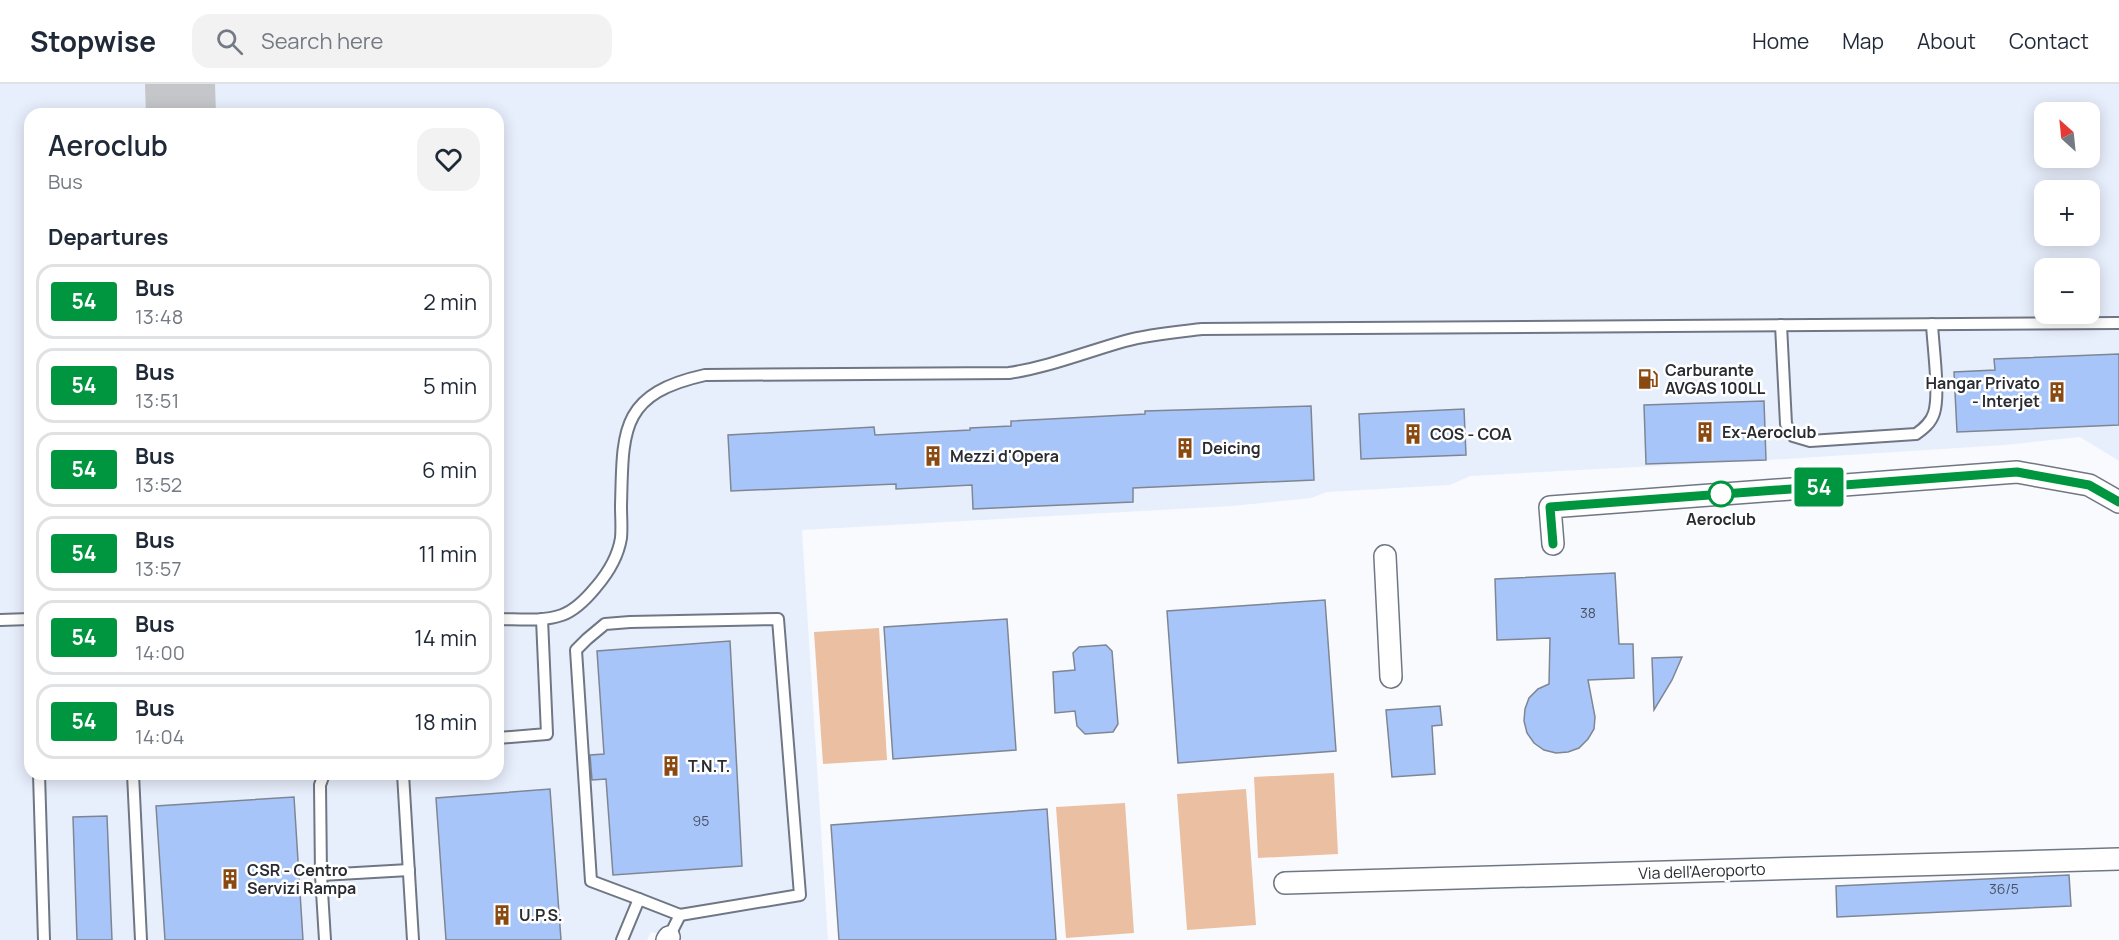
<!DOCTYPE html>
<meta charset="utf-8">
<style>
:root{--surface:#fff;--page:#f2f2f3;--text:#1f2937;--muted:#747a83;--line:#e0e1e3}
body{margin:0;font-family:Manrope,sans-serif;background:var(--page);color:var(--text);height:100vh;display:flex;flex-direction:column;font-size:22px;white-space:nowrap}
*{box-sizing:border-box;margin:0}
p{font-size:20px;color:var(--muted)}
.icon{flex:none;width:33px;height:33px;fill:none;stroke:currentColor;stroke-width:2;stroke-linecap:round;stroke-linejoin:round}
.map{position:relative;flex:1;overflow:hidden}
.drawer{position:absolute;left:24px;top:24px;width:480px;height:672px;display:flex;flex-direction:column;background:var(--surface);border-radius:18px;box-shadow:0 3px 15px #0003}
.drawer>*{flex:none}
.badge{padding:0 12px;border-radius:4px;font-size:21px;line-height:39px}
.needle{width:39px;rotate:333deg}
.buttons{position:absolute;left:2034px;top:18px;display:grid;gap:12px}
.buttons a{display:grid;place-items:center;width:66px;height:66px;border-radius:12px;background:var(--surface);box-shadow:0 3px 15px #0003;font-size:30px}
.map>.badge{position:absolute;translate:-50% -50%;box-shadow:0 0 0 3px #fff}
h2{padding:0 24px;font-size:22px;line-height:54px}
.round{display:grid;place-items:center;flex:none;width:63px;height:63px;border-radius:18px;background:var(--page)}
.headline{display:flex;align-items:center;justify-content:space-between;height:102px;padding:0 24px}
h1{font-size:28px;font-weight:600;line-height:45px}
ul{padding:0;list-style:none}
li{display:flex;align-items:center;gap:18px;height:75px;margin:0 12px 9px;padding:0 12px;border:3px solid var(--line);border-radius:18px}
li div{flex:1}
li b{display:block;font-size:22px}
li em{font-style:normal}
li .badge{min-width:66px;font-weight:700;text-align:center}
header{display:flex;align-items:center;gap:36px;box-sizing:border-box;height:84px;padding:0 30px;background:var(--surface);border-bottom:2px solid var(--line)}
header strong{font-size:28px}
nav{display:flex;gap:33px;margin-inline-start:auto;font-size:21px}
.search{width:420px;height:54px;background:var(--page);display:flex;align-items:center;gap:15px;box-sizing:border-box;padding:0 21px;border-radius:18px;color:var(--muted);font-size:22px}
.map>svg:first-child{display:block}
.built{fill:#e8effc;fill-rule:evenodd}
.green{fill:#eabfa2}
.lines{fill:none;stroke-linecap:round;stroke-linejoin:round}
.taxiway{stroke:#c5c6ca;stroke-width:70}
.building{fill:#a8c5fa;stroke:#7f8693;stroke-width:1.5}
.service-casing{stroke:#707784;stroke-width:14}
.minor-casing{stroke:#707784;stroke-width:24}
.service{stroke:#fff;stroke-width:10}
.minor{stroke:#fff;stroke-width:21}
.line-casing{stroke:#fff;stroke-width:14}
.line{stroke:#009640;stroke-width:9}
.stop-dot{fill:#fff;stroke:#009640;stroke-width:3}
.labels{text-anchor:middle;dominant-baseline:central;stroke-width:5;stroke-linejoin:round;paint-order:stroke}
.number-label{font-size:14px;fill:#495264}
.poi-label{font-size:16px;font-weight:bold;fill:#292c32;stroke:#fff;text-anchor:start}
.stop-label{font-size:16px;font-weight:bold;fill:#292c32;stroke:#fff}
.street-label{font-size:16px;fill:#292c32;stroke:#fff}
</style>
<header>
<strong>Stopwise</strong>
<div class="search"><svg class="icon" aria-label="search" viewBox="0 0 24 24"><circle cx="10" cy="10" r="6"/><path d="M15 15l6 6"/></svg>Search here</div>
<nav><a>Home</a><a>Map</a><a>About</a><a>Contact</a></nav>
</header>
<div class="map">
<svg width="2119" height="856" viewBox="0 0 2119 856">
<rect width="100%" height="100%" fill="#f9fafd"/>
<path class="built" d="M 0,0 L 2119,0 L 2119,377 L 2080,353 L 2005,361 L 1769,376 L 1470,392 L 1450,401 L 1327,408 L 1311,414 L 1232,422 L 802,446 L 828,856 L 677,856 L 651,848 L 647,856 L 0,856 ZM 2044,28 L 2090,28 L 2090,74 L 2044,74 ZM 30,30 L 498,30 L 498,690 L 30,690 ZM 2044,106 L 2090,106 L 2090,152 L 2044,152 ZM 2044,184 L 2090,184 L 2090,230 L 2044,230 Z"/>
<g class="green">
<path d="M 879,544 L 887,676 L 823,680 L 814,548 Z"/>
<path d="M 1334,689 L 1338,770 L 1258,774 L 1254,693 Z"/>
<path d="M 1246,705 L 1256,841 L 1187,846 L 1177,710 Z"/>
<path d="M 1125,719 L 1134,849 L 1066,854 L 1056,723 Z"/>
</g>
<g class="lines">
<path class="taxiway" d="M 180,0 L 181,30"/>
</g>
<g class="building">
<path d="M 2119,270 L 2119,341 L 1957,348 L 1954,288 L 1995,286 L 1994,275 Z"/>
<path d="M 1764,317 L 1766,376 L 1646,380 L 1644,321 Z"/>
<path d="M 1311,322 L 1314,396 L 1133,404 L 1133,418 L 973,425 L 972,401 L 896,405 L 896,400 L 731,407 L 728,351 L 874,343 L 875,351 L 970,346 L 970,344 L 1011,342 L 1011,337 L 1145,330 L 1145,327 Z"/>
<path d="M 1464,325 L 1466,371 L 1361,375 L 1359,330 Z"/>
<path d="M 1615,489 L 1619,560 L 1633,560 L 1634,594 L 1588,596 L 1595,633 L 1594,645 L 1588,655 L 1579,664 L 1568,668 L 1556,669 L 1544,666 L 1534,659 L 1527,649 L 1524,637 L 1525,625 L 1529,614 L 1538,605 L 1549,600 L 1550,554 L 1497,556 L 1495,495 Z"/>
<path d="M 1325,516 L 1336,667 L 1178,679 L 1167,527 Z"/>
<path d="M 1007,535 L 1016,666 L 893,675 L 884,543 Z"/>
<path d="M 730,557 L 742,782 L 613,791 L 606,695 L 592,696 L 590,671 L 604,670 L 597,567 Z"/>
<path d="M 1106,561 L 1112,567 L 1118,640 L 1113,648 L 1085,650 L 1077,642 L 1075,627 L 1055,629 L 1053,588 L 1075,586 L 1073,569 L 1079,563 Z"/>
<path d="M 1682,573 L 1672,596 L 1654,626 L 1652,574 Z"/>
<path d="M 1440,622 L 1442,641 L 1432,642 L 1435,690 L 1392,693 L 1386,626 Z"/>
<path d="M 550,705 L 561,856 L 446,856 L 436,714 Z"/>
<path d="M 294,713 L 303,856 L 165,856 L 156,722 Z"/>
<path d="M 1047,725 L 1056,856 L 839,856 L 831,741 Z"/>
<path d="M 107,732 L 112,856 L 77,856 L 73,733 Z"/>
<path d="M 2069,791 L 2071,822 L 1837,833 L 1836,802 Z"/>
</g>
<g class="lines">
<g class="service-casing">
<g id="service">
<path d="M 1781,241 L 1786,340 L 1793,352 L 1810,357 L 1916,350 C 1923,345 1931,339 1934,329 C 1940,310 1933,262 1932,240"/>
<path d="M 498,535 C 518,535 542,538 562,531 C 576,526 587,514 596,503 C 608,489 618,473 621,454 C 622,444 621,433 621,422 C 623,347 619,310 705,291 L 1009,289 C 1049,283 1086,268 1125,257 C 1150,250 1176,248 1202,245 L 2119,239"/>
<path d="M 0,536 L 30,535"/>
<path d="M 498,654 L 547,650 L 542,535"/>
<path d="M 39,690 L 44,856"/>
<path d="M 133,690 L 141,856"/>
<path d="M 324,690 L 320,701 L 321,791 L 325,856"/>
<path d="M 403,690 L 413,856"/>
<path d="M 321,791 L 409,786"/>
<path d="M 639,815 L 591,797 L 576,566 L 587,555 L 605,540 L 630,538 L 778,535 L 800,811 L 680,831"/>
<path d="M 622,856 L 639,815 L 680,831 L 669,853"/>
</g>
</g>
<g class="minor-casing">
<g id="minor">
<path d="M 1553,460 L 1550,423 L 2017,388 L 2089,401 L 2119,418"/>
<path d="M 1385,472 L 1391,593"/>
<path d="M 1285,799 L 2119,775"/>
<path d="M 667,856 L 669,853"/>
</g>
</g>
<use href="#service" class="service"/>
<use href="#minor" class="minor"/>
</g>
<g class="lines">
<g class="line-casing">
<path id="line" d="M 1553,460 L 1550,423 L 2017,388 L 2089,401 L 2119,418"/>
</g>
<use href="#line" class="line"/>
</g>
<defs>
<g id="fuel-bare" transform="scale(1.62)"><path d="M-5.5-6h7V0h2V4h1.3V-2.5L3-4.5l.8-.8L6-3V5H2.5V1h-1V6h-7ZM-4.2-4.7v3.2H.2V-4.7Z" fill="#894911" stroke="#fff" stroke-width="2.5" paint-order="stroke"/></g>
<g id="building-bare" transform="scale(1.62)"><path d="M-4-6H4V6H1V3H-1V6H-4ZM-2.5-4.3h1.7v1.8h-1.7ZM.8-4.3h1.7v1.8H.8ZM-2.5-1h1.7V.8h-1.7ZM.8-1h1.7V.8H.8Z" fill="#894911" stroke="#fff" stroke-width="2.5" paint-order="stroke"/></g>
</defs>
<g fill-rule="evenodd">
<use href="#fuel-bare" x="1648" y="295"/>
<use href="#building-bare" x="2057" y="308"/>
<use href="#building-bare" x="1705" y="348"/>
<use href="#building-bare" x="1413" y="350"/>
<use href="#building-bare" x="1185" y="364"/>
<use href="#building-bare" x="933" y="372"/>
<use href="#building-bare" x="671" y="682"/>
<use href="#building-bare" x="230" y="795"/>
<use href="#building-bare" x="502" y="831"/>
</g>
<circle class="stop-dot" cx="1721" cy="410" r="12"/>
<g class="labels">
<g class="number-label">
<text x="1588" y="528">38</text>
<text x="701" y="736">95</text>
<text x="2004" y="804">36/5</text>
</g>
<g class="poi-label">
<text x="1665" y="286">Carburante<tspan x="1665" dy="18">AVGAS 100LL</tspan></text>
<text x="2040" y="299" text-anchor="end">Hangar Privato<tspan x="2040" dy="18">- Interjet</tspan></text>
<text x="1722" y="348">Ex-Aeroclub</text>
<text x="1430" y="350">COS - COA</text>
<text x="1202" y="364">Deicing</text>
<text x="950" y="372">Mezzi d'Opera</text>
<text x="688" y="682">T.N.T.</text>
<text x="247" y="786">CSR - Centro<tspan x="247" dy="18">Servizi Rampa</tspan></text>
<text x="519" y="831">U.P.S.</text>
</g>
<g class="stop-label">
<text x="1721" y="435">Aeroclub</text>
</g>
<g class="street-label">
<text transform="translate(1702 787) rotate(-2)">Via dell'Aeroporto</text>
</g>
</g>
</svg>
<div class="buttons">
<a><svg class="needle" viewBox="-14 -14 28 28"><path d="M0-13l5 13h-10z" fill="#e53935"/><path d="M0 13l5-13h-10z" fill="#747a83"/></svg></a>
<a>+</a>
<a>−</a>
</div>
<b class="badge" style="left:1819px;top:403px;background:#009640;color:#fff">54</b>
<section class="drawer">
<div class="headline"><div><h1>Aeroclub</h1><p>Bus</p></div><a class="round"><svg class="icon" aria-label="heart" viewBox="0 0 24 24"><path d="M12 20l-8-8c-3-5 5-10 8-4 3-6 11-1 8 4z"/></svg></a></div>
<h2>Departures</h2>
<ul>
<li><span class="badge" style="background:#009640;color:#fff">54</span><div><b>Bus</b><p>13:48</p></div><em>2 min</em></li>
<li><span class="badge" style="background:#009640;color:#fff">54</span><div><b>Bus</b><p>13:51</p></div><em>5 min</em></li>
<li><span class="badge" style="background:#009640;color:#fff">54</span><div><b>Bus</b><p>13:52</p></div><em>6 min</em></li>
<li><span class="badge" style="background:#009640;color:#fff">54</span><div><b>Bus</b><p>13:57</p></div><em>11 min</em></li>
<li><span class="badge" style="background:#009640;color:#fff">54</span><div><b>Bus</b><p>14:00</p></div><em>14 min</em></li>
<li><span class="badge" style="background:#009640;color:#fff">54</span><div><b>Bus</b><p>14:04</p></div><em>18 min</em></li>
</ul>
</section>
</div>
